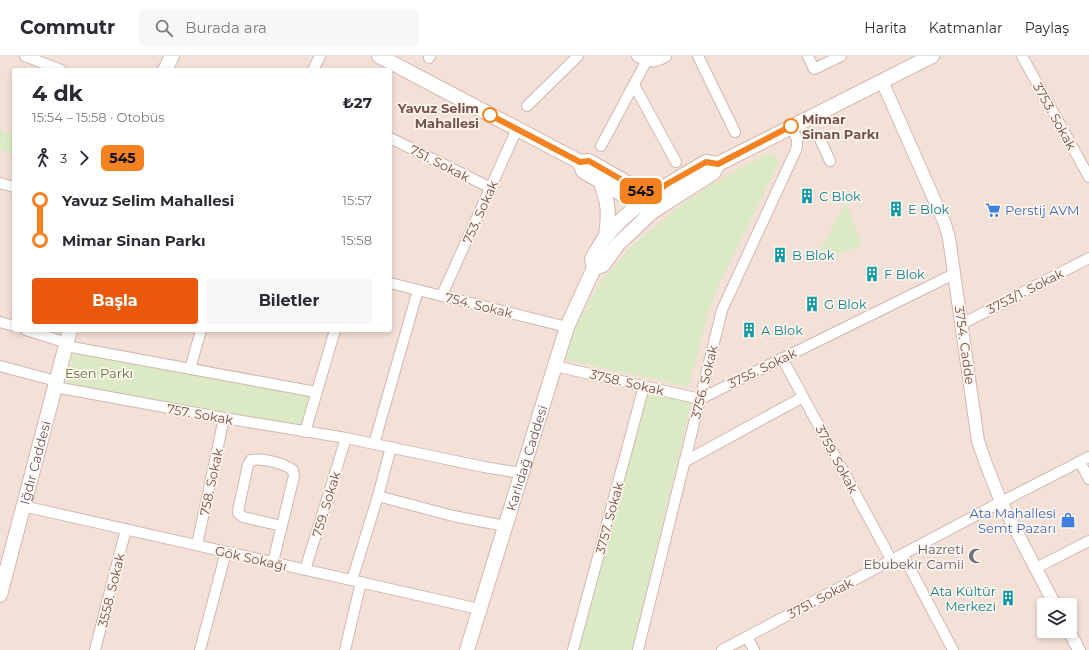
<!DOCTYPE html>
<html lang="tr">
<meta charset="utf-8">
<style>
:root{--surface:#fff;--page:#f7f7f7;--text:#2b2b33;--muted:#7c7c81;--line:#e1e1e2;--accent:#ea580c}
body{margin:0;font-family:Montserrat,sans-serif;background:var(--page);color:var(--text);height:100vh;display:flex;flex-direction:column;font-size:15px;white-space:nowrap}
*{box-sizing:border-box;margin:0}
p{font-size:13px;color:var(--muted)}
.icon{flex:none;width:22px;height:22px;fill:none;stroke:currentColor;stroke-width:2;stroke-linecap:round;stroke-linejoin:round}
.map{position:relative;flex:1;overflow:hidden}
.drawer{position:absolute;left:12px;top:12px;width:380px;height:264px;display:flex;flex-direction:column;background:var(--surface);border-radius:4px;box-shadow:0 2px 6px #0003}
.drawer>*{flex:none}
.badge{padding:0 8px;border-radius:6px;font-size:14px;line-height:26px}
.tools{position:absolute;left:1037px;top:542px;display:grid;gap:8px}
.tools a{display:grid;place-items:center;width:40px;height:40px;border-radius:4px;background:var(--surface);box-shadow:0 2px 6px #0003;font-size:20px}
.map>.badge{position:absolute;translate:-50% -50%;box-shadow:0 0 0 2px #fff}
.legs{display:flex;align-items:center;gap:6px;height:44px;padding:0 20px;font-size:13px}
.legs p{margin-inline-start:auto}
.head{display:flex;align-items:center;justify-content:space-between;height:68px;padding:0 20px}
h1{font-size:22px;font-weight:700;line-height:30px}
.cta{display:flex;gap:8px;margin-top:auto;padding:8px 20px}
.cta a{flex:1;height:46px;border-radius:4px;background:var(--accent);color:#fff;font-size:16px;font-weight:700;line-height:46px;text-align:center}
.cta a+a{background:var(--page);color:var(--text)}
ul{padding:0 20px;list-style:none}
li{display:flex;align-items:center;gap:14px;height:40px;font-size:15px}
li i{display:grid;place-items:center;width:6px;height:100%;margin:0 5px;background:currentColor}
li i::after{content:'';width:10px;height:10px;margin:-5px;border:3px solid;border-radius:50%;background:var(--surface)}
li p{margin-inline-start:auto}
li:first-child i{background:linear-gradient(#0000 50%,currentColor 0)}
li:last-child i{background:linear-gradient(currentColor 50%,#0000 0)}
header{display:flex;align-items:center;gap:24px;box-sizing:border-box;height:56px;padding:0 20px;background:var(--surface);border-bottom:1px solid var(--line)}
header strong{font-size:19px}
nav{display:flex;gap:22px;margin-inline-start:auto;font-size:14px}
.search{width:280px;height:36px;background:var(--page);display:flex;align-items:center;gap:10px;box-sizing:border-box;padding:0 14px;border-radius:4px;color:var(--muted);font-size:15px}
.map>svg:first-child{display:block}
.residential{fill:#f3e0d6;fill-rule:evenodd}
.green{fill:#dbeac5}
.lines{fill:none;stroke-linecap:round;stroke-linejoin:round}
.minor-casing{stroke:#d0b8b0;stroke-width:12}
.tertiary-casing{stroke:#d0b8b0;stroke-width:14}
.secondary-casing{stroke:#d3b7ad;stroke-width:16}
.minor{stroke:#fff;stroke-width:10}
.tertiary{stroke:#fff;stroke-width:12}
.secondary{stroke:#fff;stroke-width:14}
.line-1-casing{stroke:#fff;stroke-width:9}
.line-1{stroke:#f58220;stroke-width:6}
.stop-1-dot{fill:#fff;stroke:#f58220;stroke-width:2}
.labels{text-anchor:middle;dominant-baseline:central;stroke-width:3.5;stroke-linejoin:round;paint-order:stroke}
.stop-label{font-size:13px;font-weight:bold;fill:#75534c;stroke:#fff5ed;text-anchor:end}
.street-label{font-size:13px;fill:#75534c;stroke:#fff5ed}
.culture-label{font-size:13px;fill:#0d838f;stroke:#fff5ed;text-anchor:start}
.shop-label{font-size:13px;fill:#366cbe;stroke:#fff5ed;text-anchor:start}
.park-label{font-size:13px;fill:#5a7541;stroke:#fff5ed}
.worship-label{font-size:13px;fill:#5b616d;stroke:#fff5ed;text-anchor:end}
</style>
<header>
<strong>Commutr</strong>
<div class="search"><svg class="icon" aria-label="search" viewBox="0 0 24 24"><circle cx="10" cy="10" r="6"/><path d="M15 15l6 6"/></svg>Burada ara</div>
<nav><a>Harita</a><a>Katmanlar</a><a>Paylaş</a></nav>
</header>
<div class="map">
<svg width="1089" height="594" viewBox="0 0 1089 594">
<rect width="100%" height="100%" fill="#fcf0e7"/>
<path class="residential" d="M 0,0 L 1089,0 L 1089,594 L 0,594 ZM 14,14 L 390,14 L 390,274 L 14,274 ZM 1044,549 L 1070,549 L 1070,575 L 1044,575 Z"/>
<g class="green">
<path d="M 0,74 L 14,80 L 14,99 L 0,93 Z"/>
<path d="M 773,96 L 779,106 L 717,232 L 707,260 L 689,331 L 566,304 L 575,271 L 600,226 L 631,191 L 687,144 L 750,106 Z"/>
<path d="M 846,146 L 862,189 L 813,207 Z"/>
<path d="M 74,294 L 309,339 L 302,369 L 300,371 L 66,329 Z"/>
<path d="M 646,333 L 692,344 L 632,594 L 579,594 Z"/>
</g>
<g class="lines">
<g class="minor-casing">
<g id="minor">
<path d="M 25,0 L 61,14"/>
<path d="M 698,0 L 735,76"/>
<path d="M 808,0 L 814,13 L 841,0"/>
<path d="M 1022,0 L 1089,121"/>
<path d="M 429,2 L 430,0"/>
<path d="M 313,14 L 320,0"/>
<path d="M 634,29 L 676,106"/>
<path d="M 527,50 L 578,0"/>
<path d="M 390,82 L 491,132"/>
<path d="M 820,83 L 830,105"/>
<path d="M 601,90 L 647,4"/>
<path d="M 0,127 L 14,131"/>
<path d="M 390,227 L 567,271"/>
<path d="M 442,239 L 517,73"/>
<path d="M 0,266 L 14,270"/>
<path d="M 962,268 L 1089,202"/>
<path d="M 26,274 L 67,287"/>
<path d="M 66,290 L 316,336"/>
<path d="M 782,302 L 892,505"/>
<path d="M 0,310 L 56,325"/>
<path d="M 555,310 L 700,343 L 954,218"/>
<path d="M 190,313 L 201,274"/>
<path d="M 55,331 L 224,362 L 346,382 L 484,411 L 521,417"/>
<path d="M 305,376 L 335,274"/>
<path d="M 374,388 L 418,234"/>
<path d="M 684,406 L 803,341"/>
<path d="M 1080,406 L 1089,423"/>
<path d="M 378,440 L 453,460 L 505,470"/>
<path d="M 23,450 L 479,553"/>
<path d="M 197,489 L 224,362"/>
<path d="M 903,499 L 953,594"/>
<path d="M 273,506 L 294,420 L 293,414 C 283,407 263,402 251,404 L 248,409 L 239,450 L 238,457 L 243,461 L 282,470"/>
<path d="M 1036,512 L 1089,485"/>
<path d="M 305,514 L 346,382"/>
<path d="M 352,524 L 378,440 L 391,391"/>
<path d="M 747,581 L 754,594"/>
<path d="M 95,594 L 126,473"/>
<path d="M 200,594 L 226,496"/>
<path d="M 345,594 L 361,526"/>
<path d="M 573,594 L 644,330"/>
<path d="M 638,594 L 722,254 L 796,94 C 799,83 796,81 791,70"/>
<path d="M 722,594 L 1001,446 L 1089,401"/>
</g>
</g>
<g class="tertiary-casing">
<g id="tertiary">
<path d="M 638,0 C 650,6 654,6 665,0"/>
<path d="M 882,25 L 945,168 L 949,182 L 978,385 L 986,408 L 1001,446 L 1055,549"/>
<path d="M 1069,575 L 1079,594"/>
</g>
</g>
<g class="secondary-casing">
<g id="secondary">
<path d="M 379,0 L 580,106"/>
<path d="M 165,14 L 172,0"/>
<path d="M 706,106 L 718,108 L 713,117 L 675,141 L 652,156 L 633,174 L 618,188 L 603,209 L 594,212 L 592,203 C 597,195 601,186 607,179 C 634,147 670,127 706,106 Z"/>
<path d="M 718,108 L 932,0"/>
<path d="M 600,125 C 609,147 609,157 606,180"/>
<path d="M 647,153 L 583,115 L 580,106 L 589,105 L 657,144"/>
<path id="s1" d="M 0,539 L 70,274"/>
<path id="s2" d="M 467,594 L 562,287 L 567,271 L 594,212"/>
</g>
</g>
<use href="#minor" class="minor"/>
<use href="#tertiary" class="tertiary"/>
<use href="#secondary" class="secondary"/>
</g>
<g class="lines">
<g class="line-1-casing">
<path id="line-1" d="M 490,59 L 580,106 L 589,105 L 650,140 L 667,128 L 706,106 L 718,108 L 791,70"/>
</g>
<use href="#line-1" class="line-1"/>
</g>
<defs>
<g id="building-bare" transform="scale(1.2)"><path d="M-4-6H4V6H1V3H-1V6H-4ZM-2.5-4.3h1.7v1.8h-1.7ZM.8-4.3h1.7v1.8H.8ZM-2.5-1h1.7V.8h-1.7ZM.8-1h1.7V.8H.8Z" fill="#0f9aa8" stroke="#fff5ed" stroke-width="2.5" paint-order="stroke"/></g>
<g id="supermarket-bare" transform="scale(1.2)"><path d="M-6-5.5h2.5l.6 2H6L4.5 2H-2.5L-4.4-4H-6ZM-1.5 3.2a1.3 1.3 0 1 0 .1 0ZM3 3.2a1.3 1.3 0 1 0 .1 0Z" fill="#3f7fe0" stroke="#fff5ed" stroke-width="2.5" paint-order="stroke"/></g>
<g id="shop-bare" transform="scale(1.2)"><path d="M-5-2.5h2.3a2.7 3.5 0 0 1 5.4 0H5L5.5 6h-11ZM-1.5-2.5h3a1.5 2.3 0 0 0-3 0Z" fill="#3f7fe0" stroke="#fff5ed" stroke-width="2.5" paint-order="stroke"/></g>
<g id="mosque-bare" transform="scale(1.2)"><path d="M3.5-4.9A6 6 0 1 0 3.5 4.9A5 5 0 1 1 3.5-4.9Z" fill="#6b7280" stroke="#fff5ed" stroke-width="2.5" paint-order="stroke"/></g>
</defs>
<g fill-rule="evenodd">
<use href="#building-bare" x="807" y="140"/>
<use href="#building-bare" x="896" y="153"/>
<use href="#supermarket-bare" x="993" y="154"/>
<use href="#building-bare" x="780" y="199"/>
<use href="#building-bare" x="872" y="218"/>
<use href="#building-bare" x="812" y="248"/>
<use href="#building-bare" x="749" y="274"/>
<use href="#shop-bare" x="1068" y="464"/>
<use href="#mosque-bare" x="976" y="500"/>
<use href="#building-bare" x="1008" y="542"/>
</g>
<g class="stop-1-dot">
<circle cx="490" cy="59" r="7"/>
<circle cx="791" cy="70" r="7"/>
</g>
<g class="labels">
<g class="stop-label">
<text x="479" y="52">Yavuz Selim<tspan x="479" dy="15">Mahallesi</tspan></text>
<text x="802" y="63" text-anchor="start">Mimar<tspan x="802" dy="15">Sinan Parkı</tspan></text>
</g>
<g class="street-label">
<text transform="translate(1055 60) rotate(61)">3753. Sokak</text>
<text transform="translate(440 107) rotate(27)">751. Sokak</text>
<text transform="translate(480 156) rotate(-66)">753. Sokak</text>
<text transform="translate(1025 235) rotate(-27)">3753/1. Sokak</text>
<text transform="translate(479 249) rotate(14)">754. Sokak</text>
<text transform="translate(965 289) rotate(82)">3754. Cadde</text>
<text transform="translate(762 312) rotate(-26)">3755. Sokak</text>
<text transform="translate(627 326) rotate(13)">3758. Sokak</text>
<text transform="translate(704 326) rotate(-76)">3756. Sokak</text>
<text transform="translate(200 358) rotate(10)">757. Sokak</text>
<text stroke="none"><textPath href="#s2" startOffset="201">Karlıdağ Caddesi</textPath></text>
<text transform="translate(837 403) rotate(62)">3759. Sokak</text>
<text stroke="none"><textPath href="#s1" startOffset="137">Iğdır Caddesi</textPath></text>
<text transform="translate(211 426) rotate(-78)">758. Sokak</text>
<text transform="translate(326 448) rotate(-73)">759. Sokak</text>
<text transform="translate(609 462) rotate(-75)">3757. Sokak</text>
<text transform="translate(251 502) rotate(13)">Gök Sokağı</text>
<text transform="translate(111 534) rotate(-76)">3558. Sokak</text>
<text transform="translate(820 542) rotate(-28)">3751. Sokak</text>
</g>
<g class="culture-label">
<text x="819" y="140">C Blok</text>
<text x="908" y="153">E Blok</text>
<text x="792" y="199">B Blok</text>
<text x="884" y="218">F Blok</text>
<text x="824" y="248">G Blok</text>
<text x="761" y="274">A Blok</text>
<text x="996" y="535" text-anchor="end">Ata Kültür<tspan x="996" dy="15">Merkezi</tspan></text>
</g>
<g class="shop-label">
<text x="1005" y="154">Perstij AVM</text>
<text x="1056" y="457" text-anchor="end">Ata Mahallesi<tspan x="1056" dy="15">Semt Pazarı</tspan></text>
</g>
<g class="park-label">
<text x="99" y="317">Esen Parkı</text>
</g>
<g class="worship-label">
<text x="964" y="493">Hazreti<tspan x="964" dy="15">Ebubekir Camii</tspan></text>
</g>
</g>
</svg>
<div class="tools">
<a><svg class="icon" aria-label="layers" viewBox="0 0 24 24"><path d="M12 4l9 5-9 5-9-5zM3 14l9 5 9-5"/></svg></a>
</div>
<b class="badge" style="left:641px;top:135px;background:#f58220;color:#111">545</b>
<section class="drawer">
<div class="head"><div><h1>4 dk</h1><p>15:54 – 15:58 · Otobüs</p></div><b>₺27</b></div>
<div class="legs"><svg class="icon" aria-label="walk" viewBox="0 0 24 24"><circle cx="13" cy="4" r="2"/><path d="M13 8l-2 6 4 7M11 14l-3 7M7 12l3-4h3l4 4"/></svg>3<svg class="icon" aria-label="forward" viewBox="0 0 24 24"><path d="M9 5l7 7-7 7"/></svg><b class="badge" style="background:#f58220;color:#111">545</b></div>
<ul>
<li><i style="color:#f58220"></i><b>Yavuz Selim Mahallesi</b><p>15:57</p></li>
<li><i style="color:#f58220"></i><b>Mimar Sinan Parkı</b><p>15:58</p></li>
</ul>
<div class="cta"><a>Başla</a><a>Biletler</a></div>
</section>
</div>
